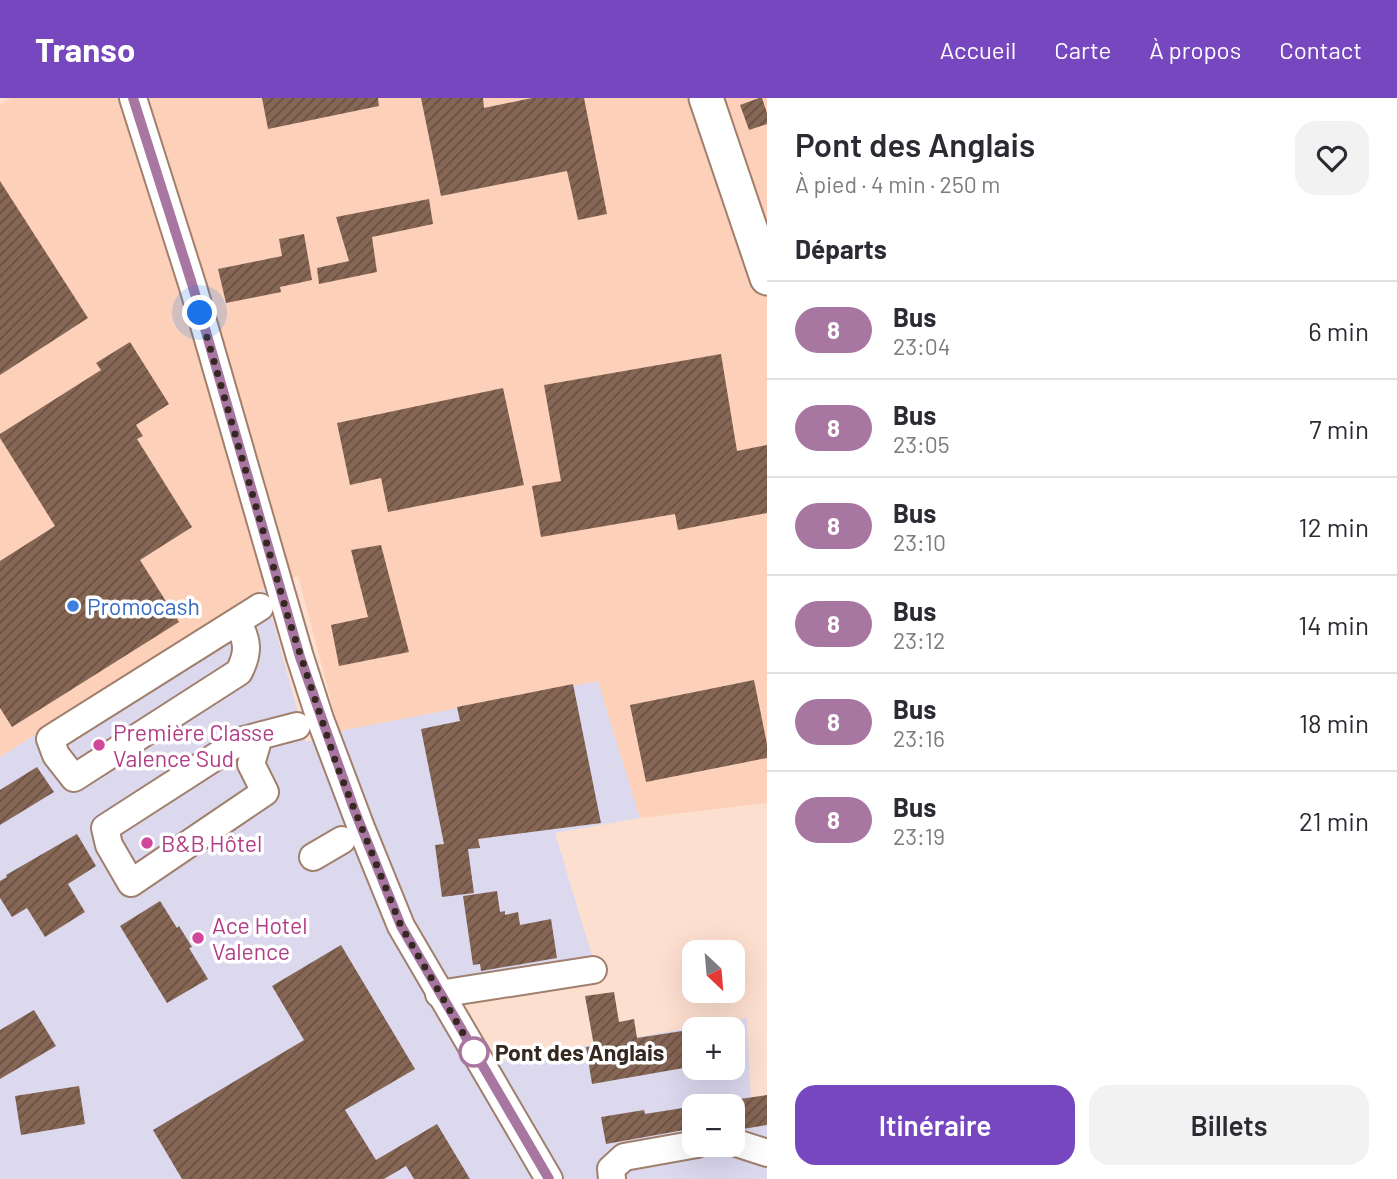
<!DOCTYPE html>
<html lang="fr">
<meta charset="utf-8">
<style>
:root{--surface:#fff;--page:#f2f2f3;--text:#2b2b33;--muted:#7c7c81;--line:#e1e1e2;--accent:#7747bf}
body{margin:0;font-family:Barlow,sans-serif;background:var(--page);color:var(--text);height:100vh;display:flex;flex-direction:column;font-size:26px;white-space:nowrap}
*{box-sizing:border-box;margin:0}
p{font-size:23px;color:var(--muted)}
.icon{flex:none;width:38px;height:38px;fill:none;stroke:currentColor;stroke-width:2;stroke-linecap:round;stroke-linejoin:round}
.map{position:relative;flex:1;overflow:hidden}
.details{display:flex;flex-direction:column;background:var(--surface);width:630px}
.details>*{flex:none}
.badge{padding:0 14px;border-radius:23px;font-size:24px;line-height:46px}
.needle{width:46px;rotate:154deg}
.tools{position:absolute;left:682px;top:842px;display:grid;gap:14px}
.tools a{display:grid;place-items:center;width:63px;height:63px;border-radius:14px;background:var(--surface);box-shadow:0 7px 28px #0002;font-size:35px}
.you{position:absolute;width:35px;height:35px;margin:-18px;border:5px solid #fff;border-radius:50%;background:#1a73e8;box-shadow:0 0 0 10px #1a73e833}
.map>.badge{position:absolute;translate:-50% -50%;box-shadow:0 0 0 4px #fff}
h2{padding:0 28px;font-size:26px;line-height:63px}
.round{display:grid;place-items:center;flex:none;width:74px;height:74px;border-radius:21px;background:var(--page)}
.summary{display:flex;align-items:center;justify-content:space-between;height:119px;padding:0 28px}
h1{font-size:33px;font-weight:600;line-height:52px}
.primary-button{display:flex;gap:14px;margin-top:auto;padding:14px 28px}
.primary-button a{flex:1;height:80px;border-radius:21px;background:var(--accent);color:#fff;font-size:28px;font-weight:600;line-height:80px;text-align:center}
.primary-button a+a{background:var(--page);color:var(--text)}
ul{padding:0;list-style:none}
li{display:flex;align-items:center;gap:21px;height:98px;padding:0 28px;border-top:2px solid var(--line)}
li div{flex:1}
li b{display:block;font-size:26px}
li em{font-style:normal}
li .badge{min-width:77px;font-weight:700;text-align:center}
header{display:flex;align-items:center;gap:42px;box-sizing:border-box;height:98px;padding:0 35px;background:var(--accent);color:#fff}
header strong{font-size:33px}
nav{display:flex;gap:38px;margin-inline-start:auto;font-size:24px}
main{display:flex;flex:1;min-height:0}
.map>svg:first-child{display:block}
.commercial{fill:#dcd9ef;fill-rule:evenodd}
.built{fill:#fdd1b9}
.building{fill:url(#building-hatch)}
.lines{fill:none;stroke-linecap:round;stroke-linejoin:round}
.minor-casing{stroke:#a07f6d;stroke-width:30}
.major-casing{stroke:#a07f6d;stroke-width:37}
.minor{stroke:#fff;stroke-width:26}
.major{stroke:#fff;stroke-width:33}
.line-casing{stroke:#fff;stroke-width:16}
.line{stroke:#a877a1;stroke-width:10}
.walk{stroke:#352820;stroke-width:7;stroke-dasharray:0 12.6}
.shop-dot{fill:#3f7fe0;stroke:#fff;stroke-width:2.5}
.hotel-dot{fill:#d1479c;stroke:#fff;stroke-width:2.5}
.stop-dot{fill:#fff;stroke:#a877a1;stroke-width:3.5}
.labels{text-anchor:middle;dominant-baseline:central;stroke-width:7;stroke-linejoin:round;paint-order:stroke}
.shop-label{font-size:23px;fill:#366cbe;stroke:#fff;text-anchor:start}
.hotel-label{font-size:23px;fill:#b23c85;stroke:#fff;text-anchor:start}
.stop-label{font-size:23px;font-weight:bold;fill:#352820;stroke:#fff;text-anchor:start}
</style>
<header>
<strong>Transo</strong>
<nav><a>Accueil</a><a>Carte</a><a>À propos</a><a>Contact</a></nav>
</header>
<main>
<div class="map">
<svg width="767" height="1081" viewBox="0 0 767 1081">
<defs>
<pattern id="building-hatch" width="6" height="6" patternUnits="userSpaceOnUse" patternTransform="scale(1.75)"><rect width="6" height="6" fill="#866655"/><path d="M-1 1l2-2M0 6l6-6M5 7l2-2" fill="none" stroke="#685042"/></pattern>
</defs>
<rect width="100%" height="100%" fill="#fddfd0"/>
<path class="commercial" d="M 264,491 L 306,644 L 339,633 L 598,583 L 640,720 L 555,735 L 593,861 L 428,901 L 472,975 L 510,961 L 747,920 L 752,1029 L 767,1027 L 767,1081 L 0,1081 L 0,659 ZM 695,931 L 733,931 L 733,970 L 695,970 ZM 695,1008 L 733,1008 L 733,1046 L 695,1046 Z"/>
<path class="built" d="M 11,0 L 767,0 L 767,705 L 640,720 L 598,583 L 339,633 L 298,478 L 263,491 L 0,659 L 0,7 Z"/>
<g class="building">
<path d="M 262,0 L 378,0 L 379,8 L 268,31 Z"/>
<path d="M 421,0 L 483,0 L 484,10 L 532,0 L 584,0 L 607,116 L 578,122 L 567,73 L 441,98 Z"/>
<path d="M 759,0 L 762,0 L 767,15 L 767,26 L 749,32 L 740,7 Z"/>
<path d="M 0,83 L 88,220 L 0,277 Z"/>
<path d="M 429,101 L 433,126 L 372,139 L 377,174 L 319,186 L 317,170 L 349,163 L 336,119 Z"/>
<path d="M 304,136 L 312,182 L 280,189 L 281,194 L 226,205 L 218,171 L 282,158 L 279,141 Z"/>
<path d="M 130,244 L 169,306 L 136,327 L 143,338 L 137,341 L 192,429 L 140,462 L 179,524 L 12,629 L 0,610 L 0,463 L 55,428 L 0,340 L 0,336 L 101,272 L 96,265 Z"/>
<path d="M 721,256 L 737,353 L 767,347 L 767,415 L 678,432 L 675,416 L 541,439 L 532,388 L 561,383 L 544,287 Z"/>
<path d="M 503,290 L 524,387 L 388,414 L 381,380 L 350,387 L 337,325 Z"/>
<path d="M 381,447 L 409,554 L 339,568 L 331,527 L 368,519 L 351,452 Z"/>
<path d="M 754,582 L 767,646 L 767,660 L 646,684 L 630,607 Z"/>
<path d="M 573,586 L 601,725 L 478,741 L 480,750 L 468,751 L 474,795 L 442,799 L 435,747 L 444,746 L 421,631 L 460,623 L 457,609 Z"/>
<path d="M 37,669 L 54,694 L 0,727 L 0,692 Z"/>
<path d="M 77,736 L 96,768 L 68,786 L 85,814 L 45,839 L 27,810 L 12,819 L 0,800 L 0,783 L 7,779 L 6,777 Z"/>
<path d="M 497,793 L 500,814 L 505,813 L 505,817 L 518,814 L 520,827 L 551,821 L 557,860 L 481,873 L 480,866 L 473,867 L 463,798 Z"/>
<path d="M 160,803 L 177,830 L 179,828 L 192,849 L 189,850 L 208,881 L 167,905 L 120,828 Z"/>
<path d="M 341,847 L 415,971 L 345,1012 L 376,1062 L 437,1026 L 470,1081 L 414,1081 L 406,1068 L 384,1081 L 182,1081 L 153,1032 L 304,942 L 272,888 Z"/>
<path d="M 614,894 L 619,924 L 634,921 L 637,940 L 695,931 L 695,968 L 592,986 L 586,949 L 594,948 L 585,898 Z"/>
<path d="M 34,912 L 56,948 L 0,981 L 0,932 Z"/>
<path d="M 79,988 L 85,1026 L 21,1037 L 15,998 Z"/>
<path d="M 767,997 L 767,1027 L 743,1031 L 733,1029 L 733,1002 Z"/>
<path d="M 695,1008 L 695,1030 L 606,1046 L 601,1019 L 644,1012 L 645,1016 Z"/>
</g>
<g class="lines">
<g class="minor-casing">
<g id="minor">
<path d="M 133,0 L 193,189 L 300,559 L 320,621 L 362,732 L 401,828 L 549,1081"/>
<path d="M 238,524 C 248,544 249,554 239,574 L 74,680 L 56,657 L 50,641 L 260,509"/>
<path d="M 259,639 L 251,666 L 265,694 L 131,785 L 109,747 L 105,730 L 240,643 L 297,628"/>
<path d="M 313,759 L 342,742"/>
<path d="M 439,896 L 593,872"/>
<path d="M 733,1044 L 767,1055"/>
<path d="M 612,1081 L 611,1071 L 624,1059 L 697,1046"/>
</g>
</g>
<g class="major-casing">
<path id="major" d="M 706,0 L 767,180"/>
</g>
<use href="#minor" class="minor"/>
<use href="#major" class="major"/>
</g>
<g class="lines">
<g class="line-casing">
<path id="line" d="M 133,0 L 193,189 L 300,559 L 354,711 L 401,828 L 549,1081"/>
</g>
<use href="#line" class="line"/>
<path class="walk" d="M 200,215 L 288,519 L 337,668 L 401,828 L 474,954"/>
</g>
<circle class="shop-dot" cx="73" cy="508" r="7"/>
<g class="hotel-dot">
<circle cx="99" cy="647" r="7"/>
<circle cx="147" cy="745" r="7"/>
<circle cx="198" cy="840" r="7"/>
</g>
<circle class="stop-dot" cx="474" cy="954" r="14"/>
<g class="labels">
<g class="shop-label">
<text x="87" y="508">Promocash</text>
</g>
<g class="hotel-label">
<text x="113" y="634">Première Classe<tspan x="113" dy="26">Valence Sud</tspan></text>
<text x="161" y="745">B&amp;B Hôtel</text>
<text x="212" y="827">Ace Hotel<tspan x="212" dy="26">Valence</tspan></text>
</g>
<g class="stop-label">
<text x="495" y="954">Pont des Anglais</text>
</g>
</g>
</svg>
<div class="tools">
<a><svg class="needle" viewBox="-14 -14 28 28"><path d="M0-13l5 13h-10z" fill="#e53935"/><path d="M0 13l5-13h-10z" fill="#7c7c81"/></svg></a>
<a>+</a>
<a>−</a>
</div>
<div class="you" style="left:200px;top:215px"></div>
</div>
<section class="details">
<div class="summary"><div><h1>Pont des Anglais</h1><p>À pied · 4 min · 250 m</p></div><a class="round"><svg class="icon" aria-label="heart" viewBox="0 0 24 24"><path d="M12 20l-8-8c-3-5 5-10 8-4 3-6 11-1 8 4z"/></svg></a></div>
<h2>Départs</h2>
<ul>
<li><span class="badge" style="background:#a877a1;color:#fff">8</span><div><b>Bus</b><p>23:04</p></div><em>6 min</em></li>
<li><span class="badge" style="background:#a877a1;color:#fff">8</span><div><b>Bus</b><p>23:05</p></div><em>7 min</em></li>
<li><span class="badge" style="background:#a877a1;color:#fff">8</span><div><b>Bus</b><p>23:10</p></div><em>12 min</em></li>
<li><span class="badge" style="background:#a877a1;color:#fff">8</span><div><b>Bus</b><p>23:12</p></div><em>14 min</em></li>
<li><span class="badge" style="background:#a877a1;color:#fff">8</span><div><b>Bus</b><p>23:16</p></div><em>18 min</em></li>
<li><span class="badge" style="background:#a877a1;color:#fff">8</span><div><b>Bus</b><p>23:19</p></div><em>21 min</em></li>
</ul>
<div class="primary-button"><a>Itinéraire</a><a>Billets</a></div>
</section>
</main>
